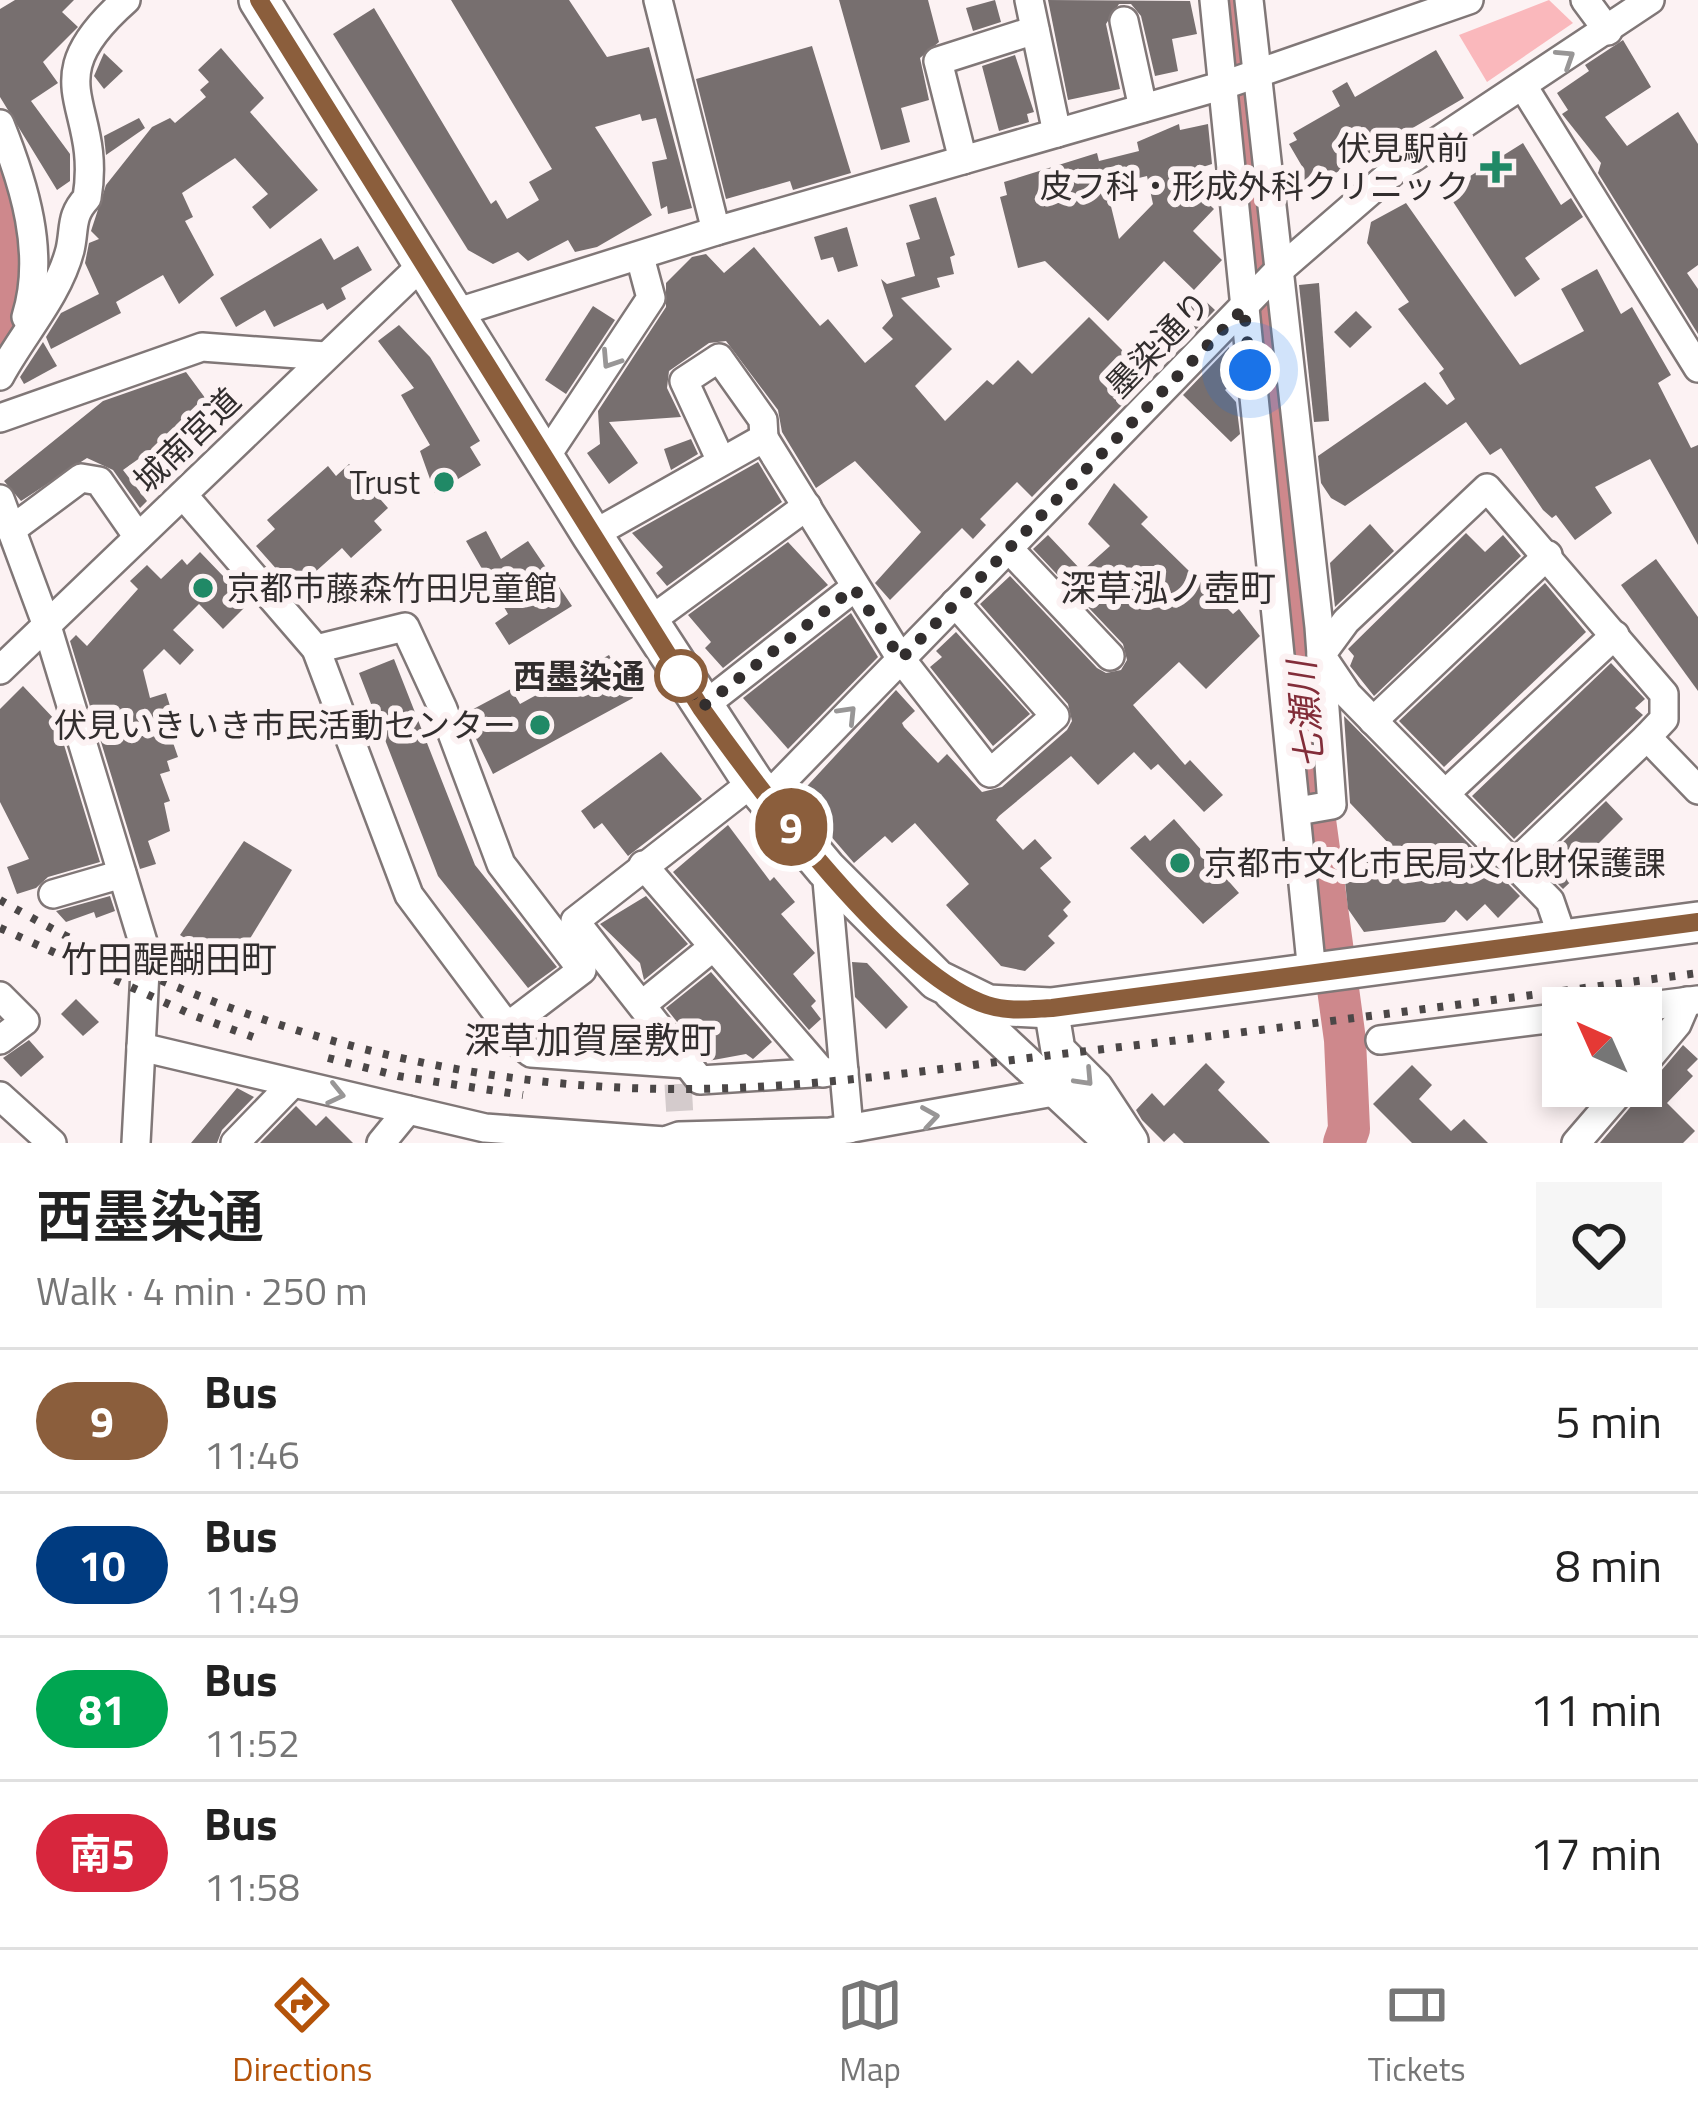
<!DOCTYPE html>
<meta charset="utf-8">
<style>
:root{--surface:#fff;--page:#f6f6f6;--text:#222;--muted:#767676;--line:#e0e0e0;--accent:#b45309}
body{margin:0;font-family:"Titillium Web","Noto Sans JP",sans-serif;background:var(--page);color:var(--text);height:100vh;display:flex;flex-direction:column;font-size:45px;white-space:nowrap}
*{box-sizing:border-box;margin:0}
p{font-size:39px;color:var(--muted)}
.icon{flex:none;width:66px;height:66px;fill:none;stroke:currentColor;stroke-width:2;stroke-linecap:round;stroke-linejoin:round}
.map{position:relative;height:1143px;overflow:hidden}
.side{display:flex;flex-direction:column;background:var(--surface);flex:1}
.side>*{flex:none}
.badge{padding:0 24px;border-radius:39px;font-size:42px;line-height:78px}
.needle{width:78px;rotate:315deg}
.tools{position:absolute;left:1542px;top:987px;display:grid;gap:24px}
.tools a{display:grid;place-items:center;width:120px;height:120px;border-radius:0px;background:var(--surface);box-shadow:0 6px 18px #0003;font-size:60px}
.you{position:absolute;width:60px;height:60px;margin:-30px;border:9px solid #fff;border-radius:50%;background:#1a73e8;box-shadow:0 0 0 18px #1a73e833}
.map>.badge{position:absolute;translate:-50% -50%;box-shadow:0 0 0 6px #fff}
.round{display:grid;place-items:center;flex:none;width:126px;height:126px;border-radius:0px;background:var(--page)}
.summary{display:flex;align-items:center;justify-content:space-between;height:204px;padding:0 36px}
h1{font-size:57px;font-weight:600;line-height:90px}
ul{padding:0;list-style:none}
li{display:flex;align-items:center;gap:36px;height:144px;padding:0 36px;border-top:3px solid var(--line)}
li div{flex:1}
li b{display:block;font-size:45px}
li em{font-style:normal}
li .badge{min-width:132px;font-weight:700;text-align:center}
.tabs{display:flex;justify-content:space-around;align-items:center;height:168px;border-top:3px solid var(--line);background:var(--surface);font-size:33px;color:var(--muted)}
.tabs a{display:grid;justify-items:center;gap:6px}
.tabs .selected{color:var(--accent)}
.map>svg:first-child{display:block}
.green{fill:#fab8bc}
.lines{fill:none;stroke-linecap:round;stroke-linejoin:round}
.river{stroke:#ce888c;stroke-width:42}
.building{fill:#776f6f;fill-rule:evenodd}
.minor-tunnel{stroke:#d4cbcc;stroke-width:27;stroke-dasharray:27 14;stroke-linecap:butt}
.minor-casing{stroke:#807777;stroke-width:32}
.major-casing{stroke:#807777;stroke-width:38}
.highway-casing{stroke:#807777;stroke-width:44}
.minor{stroke:#fff;stroke-width:27}
.major{stroke:#fff;stroke-width:33}
.highway{stroke:#fff;stroke-width:39}
.rail{stroke:#4b4747;stroke-width:8;stroke-dasharray:6 12;stroke-linecap:butt}
.oneway{stroke:#989696}
.line-casing{stroke:#fff;stroke-width:27}
.line{stroke:#8b5e3c;stroke-width:18}
.walk{stroke:#322e2e;stroke-width:12;stroke-dasharray:0 21.6}
.poi-dot{fill:#208966;stroke:#fcf2f3;stroke-width:4.5}
.stop-dot{fill:#fff;stroke:#8b5e3c;stroke-width:6}
.labels{text-anchor:middle;dominant-baseline:central;stroke-width:12;stroke-linejoin:round;paint-order:stroke}
.poi-label{font-size:33px;fill:#322e2e;stroke:#fcf2f3;text-anchor:end}
.street-label{font-size:33px;fill:#322e2e;stroke:#fcf2f3}
.stop-label{font-size:33px;font-weight:bold;fill:#322e2e;stroke:#fcf2f3;text-anchor:end}
.neighbourhood-label{font-size:36px;fill:#322e2e;stroke:#fcf2f3}
.water-label{font-size:36px;font-style:italic;fill:#822d39;stroke:#fcf2f3}
</style>
<div class="map">
<svg width="1698" height="1143" viewBox="0 0 1698 1143">
<rect width="100%" height="100%" fill="#fcf2f3"/>
<path class="green" d="M 1549,0 L 1573,23 L 1487,82 L 1459,35 Z"/>
<g class="lines">
<g class="river">
<path d="M 1232,0 L 1265,331 L 1273,349 L 1271,385 L 1289,524 L 1312,798 L 1345,1040 L 1349,1129 L 1344,1143"/>
<path d="M 0,180 C 17,231 24,285 0,334"/>
</g>
</g>
<g class="building">
<path d="M 15,0 L 74,0 L 62,12 L 78,27 L 43,62 L 58,83 L 31,101 L 70,154 L 70,181 L 57,190 L 0,97 L 0,9 Z"/>
<path d="M 451,0 L 569,0 L 607,57 L 649,47 L 692,208 L 668,214 L 667,206 L 661,209 L 652,162 L 667,159 L 656,118 L 642,121 L 640,114 L 595,127 L 652,215 L 597,247 L 575,252 L 568,240 L 528,261 L 518,252 L 493,264 L 468,250 L 333,34 L 374,8 L 491,204 L 496,200 L 507,219 L 539,200 L 529,182 L 552,169 Z"/>
<path d="M 839,0 L 928,0 L 939,42 L 920,58 L 929,100 L 901,108 L 910,142 L 881,150 Z"/>
<path d="M 995,0 L 1001,22 L 973,31 L 966,8 Z"/>
<path d="M 1048,0 L 1190,1 L 1197,34 L 1172,39 L 1178,71 L 1155,76 L 1141,16 L 1131,4 L 1119,4 L 1106,24 L 1120,89 L 1068,100 Z"/>
<path d="M 1623,40 L 1651,87 L 1605,117 L 1627,146 L 1678,112 L 1698,144 L 1698,265 L 1687,273 L 1698,289 L 1698,334 L 1598,173 L 1601,163 L 1562,114 L 1568,110 L 1557,93 L 1589,71 L 1585,65 Z"/>
<path d="M 812,46 L 851,173 L 793,190 L 790,181 L 726,199 L 696,79 Z"/>
<path d="M 221,48 L 264,98 L 250,112 L 318,190 L 270,229 L 252,207 L 268,194 L 235,158 L 182,193 L 193,217 L 185,221 L 214,275 L 179,304 L 163,275 L 116,302 L 121,313 L 51,349 L 46,337 L 61,313 L 99,294 L 85,263 L 89,243 L 99,239 L 91,231 L 106,185 L 152,127 L 170,118 L 175,123 L 206,97 L 200,90 L 209,82 L 198,70 Z"/>
<path d="M 1436,50 L 1464,98 L 1303,192 L 1293,173 L 1303,168 L 1289,144 L 1297,140 L 1293,133 L 1340,106 L 1332,91 L 1347,82 L 1355,97 Z"/>
<path d="M 104,53 L 123,71 L 104,89 L 94,76 Z"/>
<path d="M 1015,55 L 1034,112 L 1027,114 L 1029,122 L 999,131 L 982,66 Z"/>
<path d="M 139,118 L 145,128 L 106,155 L 104,136 Z"/>
<path d="M 1179,124 L 1180,130 L 1208,124 L 1212,164 L 1178,175 L 1214,209 L 1193,231 L 1222,260 L 1194,290 L 1164,261 L 1108,321 L 1045,261 L 1018,268 L 1000,197 L 1007,195 L 1004,182 L 1097,153 L 1099,161 L 1139,151 L 1137,142 ZM 1147,176 L 1153,204 L 1119,239 L 1106,186 Z"/>
<path d="M 1523,143 L 1561,205 L 1571,198 L 1583,217 L 1525,258 L 1540,279 L 1515,297 L 1450,197 L 1454,194 L 1451,188 Z"/>
<path d="M 936,197 L 955,255 L 950,257 L 954,274 L 937,278 L 940,287 L 901,298 L 952,349 L 915,386 L 945,421 L 987,380 L 993,385 L 1018,360 L 1032,374 L 1089,317 L 1134,362 L 1200,296 L 1215,310 L 1032,497 L 1017,482 L 980,519 L 986,525 L 973,539 L 962,528 L 890,600 L 875,583 L 921,532 L 855,461 L 816,488 L 782,432 L 778,410 L 726,341 L 709,343 L 669,371 L 667,388 L 681,417 L 609,422 L 638,463 L 609,484 L 587,453 L 600,444 L 598,411 L 666,307 L 666,283 L 692,257 L 706,254 L 724,273 L 754,247 L 820,326 L 828,319 L 865,363 L 893,339 L 882,328 L 893,316 L 881,279 L 887,284 L 915,276 L 906,243 L 920,239 L 909,205 Z"/>
<path d="M 1406,203 L 1520,365 L 1584,331 L 1561,289 L 1597,269 L 1621,314 L 1632,307 L 1671,375 L 1658,383 L 1691,448 L 1698,445 L 1698,545 L 1650,459 L 1595,487 L 1612,513 L 1575,540 L 1556,515 L 1552,518 L 1543,510 L 1501,448 L 1490,455 L 1466,422 L 1345,506 L 1331,498 L 1321,483 L 1318,456 L 1425,382 L 1447,405 L 1455,399 L 1439,373 L 1444,369 L 1398,309 L 1409,302 L 1367,243 L 1371,222 Z"/>
<path d="M 847,227 L 858,266 L 838,272 L 833,257 L 821,260 L 814,237 Z"/>
<path d="M 321,238 L 334,260 L 358,246 L 372,270 L 341,288 L 346,299 L 327,310 L 323,303 L 274,327 L 265,310 L 236,327 L 220,298 Z"/>
<path d="M 1319,283 L 1329,421 L 1314,422 L 1299,285 Z"/>
<path d="M 593,306 L 615,320 L 566,394 L 545,380 Z"/>
<path d="M 1356,311 L 1372,327 L 1350,348 L 1334,332 Z"/>
<path d="M 399,325 L 430,357 L 480,441 L 470,447 L 481,465 L 435,493 L 420,451 L 430,445 L 401,395 L 414,388 L 378,341 Z"/>
<path d="M 43,342 L 57,366 L 24,384 L 20,377 Z"/>
<path d="M 1229,347 L 1234,381 L 1225,390 L 1236,402 L 1240,434 L 1231,442 L 1183,395 Z"/>
<path d="M 186,372 L 214,410 L 205,417 L 218,430 L 174,474 L 151,450 L 123,470 L 147,501 L 140,508 L 113,470 L 87,458 L 21,501 L 4,481 L 103,401 Z"/>
<path d="M 691,439 L 698,454 L 671,470 L 664,449 Z"/>
<path d="M 758,462 L 782,502 L 667,586 L 656,573 L 663,567 L 632,533 Z"/>
<path d="M 349,464 L 388,508 L 374,521 L 382,530 L 351,558 L 342,548 L 295,590 L 256,546 L 275,529 L 267,520 L 328,466 L 336,476 Z"/>
<path d="M 1114,483 L 1148,517 L 1141,524 L 1233,614 L 1239,609 L 1260,636 L 1206,689 L 1179,662 L 1133,705 L 1185,765 L 1190,760 L 1223,795 L 1204,812 L 1158,764 L 1151,770 L 1134,752 L 1098,785 L 1071,756 L 999,816 L 996,820 L 1023,850 L 1035,839 L 1052,858 L 1040,868 L 1071,902 L 1063,910 L 1068,916 L 1048,936 L 1055,943 L 1025,971 L 1001,966 L 946,905 L 969,884 L 915,823 L 892,843 L 885,836 L 854,863 L 797,797 L 896,690 L 915,711 L 902,723 L 904,727 L 938,763 L 947,754 L 982,792 L 1002,787 L 1067,730 L 1072,721 L 1068,704 L 980,604 L 1010,576 L 1097,668 L 1106,673 L 1121,670 L 1127,660 L 1123,644 L 1033,549 L 1048,535 L 1082,571 L 1110,546 L 1088,524 Z"/>
<path d="M 1370,524 L 1394,551 L 1335,607 L 1330,563 Z"/>
<path d="M 486,531 L 501,559 L 528,541 L 572,606 L 509,645 L 495,623 L 508,614 L 466,541 Z"/>
<path d="M 1466,533 L 1485,552 L 1503,535 L 1521,556 L 1374,696 L 1350,666 L 1354,656 L 1348,649 Z"/>
<path d="M 788,542 L 828,585 L 723,668 L 705,648 L 711,642 L 688,615 Z"/>
<path d="M 200,552 L 249,603 L 223,629 L 199,604 L 173,630 L 194,650 L 180,665 L 164,649 L 143,670 L 150,698 L 166,693 L 178,732 L 170,734 L 178,757 L 167,761 L 170,771 L 160,774 L 170,801 L 164,803 L 170,831 L 148,841 L 156,864 L 140,869 L 70,641 L 76,635 L 87,646 L 138,589 L 130,581 L 147,565 L 161,579 L 182,559 L 187,565 Z"/>
<path d="M 1656,559 L 1698,617 L 1698,691 L 1621,585 Z"/>
<path d="M 1545,583 L 1586,632 L 1444,767 L 1399,721 Z"/>
<path d="M 851,613 L 878,657 L 788,749 L 743,698 Z"/>
<path d="M 956,632 L 1030,714 L 993,746 L 930,667 L 942,657 L 936,651 Z"/>
<path d="M 609,655 L 633,698 L 493,774 L 464,714 L 511,689 L 520,704 Z"/>
<path d="M 394,659 L 475,865 L 557,967 L 528,988 L 438,876 L 359,673 Z"/>
<path d="M 1611,663 L 1645,699 L 1635,708 L 1643,715 L 1514,839 L 1472,796 Z"/>
<path d="M 23,686 L 57,722 L 100,862 L 48,877 L 36,888 L 17,894 L 7,867 L 29,859 L 0,802 L 0,709 Z"/>
<path d="M 1344,716 L 1520,896 L 1498,918 L 1485,904 L 1467,921 L 1456,910 L 1445,922 L 1364,932 L 1348,909 L 1342,854 L 1393,848 L 1350,803 Z"/>
<path d="M 661,752 L 702,799 L 628,856 L 602,823 L 594,829 L 581,811 Z"/>
<path d="M 1606,801 L 1623,819 L 1577,865 L 1582,871 L 1563,889 L 1539,865 Z"/>
<path d="M 1174,819 L 1239,893 L 1203,924 L 1130,848 L 1145,835 L 1150,841 Z"/>
<path d="M 728,825 L 770,881 L 774,877 L 795,902 L 781,914 L 815,953 L 793,974 L 816,1001 L 811,1006 L 821,1019 L 809,1030 L 673,872 Z"/>
<path d="M 244,841 L 292,870 L 232,968 L 180,935 Z"/>
<path d="M 110,896 L 115,911 L 96,918 L 94,912 L 66,922 L 56,911 Z"/>
<path d="M 646,896 L 688,944 L 644,980 L 640,963 L 600,924 Z"/>
<path d="M 852,962 L 867,963 L 908,1007 L 886,1029 L 855,997 Z"/>
<path d="M 711,972 L 772,1042 L 753,1059 L 746,1054 L 708,1061 L 666,1008 Z"/>
<path d="M 76,999 L 99,1022 L 83,1036 L 61,1014 Z"/>
<path d="M 29,1040 L 44,1057 L 21,1077 L 3,1058 Z"/>
<path d="M 1683,1045 L 1698,1059 L 1687,1070 L 1693,1076 L 1667,1103 L 1695,1131 L 1683,1143 L 1600,1143 Z"/>
<path d="M 1206,1063 L 1225,1082 L 1218,1090 L 1270,1143 L 1184,1143 L 1174,1133 L 1164,1142 L 1142,1120 L 1136,1110 L 1152,1093 L 1164,1106 Z"/>
<path d="M 1412,1065 L 1432,1085 L 1419,1099 L 1451,1131 L 1464,1119 L 1488,1143 L 1412,1143 L 1373,1104 Z"/>
<path d="M 237,1088 L 254,1097 L 222,1130 L 217,1143 L 191,1143 Z"/>
<path d="M 296,1106 L 316,1126 L 326,1116 L 353,1143 L 260,1143 Z"/>
</g>
<g class="lines">
<path class="minor-tunnel" d="M 678,1084 L 680,1117"/>
<g class="minor-casing">
<g id="minor">
<path d="M 658,0 L 716,231"/>
<path d="M 1029,0 L 1057,133"/>
<path d="M 1214,0 L 1312,973"/>
<path d="M 1249,0 L 1319,627 L 1332,805 L 1298,811"/>
<path d="M 1585,0 L 1608,31"/>
<path d="M 1124,21 L 1143,108"/>
<path d="M 1523,86 L 1698,368"/>
<path d="M 0,124 C 24,184 46,253 26,317"/>
<path d="M 963,160 L 938,61 L 1035,30"/>
<path d="M 458,312 L 716,231 L 1224,85 L 1469,0"/>
<path d="M 0,376 C 22,335 58,296 70,250 C 75,228 70,216 87,198 C 103,102 31,84 126,0"/>
<path d="M 0,418 L 202,347 L 325,356"/>
<path d="M 545,458 L 651,298 L 640,257"/>
<path d="M 721,461 L 684,381 L 719,358 L 763,420 L 764,438"/>
<path d="M 184,496 L 316,649 L 409,895 L 521,1045 L 531,1053 L 686,1064"/>
<path d="M 0,499 L 46,623 L 146,952 L 136,1143"/>
<path d="M 11,530 L 81,478 L 99,481 L 138,537"/>
<path d="M 592,535 L 764,438 L 901,659 L 990,773 L 1055,716 L 955,603"/>
<path d="M 1009,549 L 1110,656"/>
<path d="M 647,623 L 807,506"/>
<path d="M 316,649 L 405,627 L 443,709 L 501,864 L 582,970 L 507,1027"/>
<path d="M 0,670 L 424,263"/>
<path d="M 701,708 L 854,588"/>
<path d="M 1373,721 L 1548,555"/>
<path d="M 753,782 L 575,921 L 700,1080 L 844,1071"/>
<path d="M 1446,793 L 1615,635"/>
<path d="M 766,798 L 1276,273 L 1396,169 L 1650,0"/>
<path d="M 1515,863 L 1647,737"/>
<path d="M 643,865 L 823,1073"/>
<path d="M 826,869 L 849,1129"/>
<path d="M 53,894 L 122,874"/>
<path d="M 1563,939 L 1550,901 L 1348,695 L 1321,655 L 1346,621 L 1487,488 L 1664,694 L 1664,719 L 1647,737 L 1698,790"/>
<path d="M 0,996 L 25,1021 L 0,1040"/>
<path d="M 643,1004 L 713,947"/>
<path d="M 1635,1008 L 1698,1000"/>
<path d="M 1380,1040 L 1563,1017"/>
<path d="M 141,1047 L 485,1128 L 665,1141 L 679,1136 L 830,1132 L 1059,1091"/>
<path d="M 1641,1067 L 1677,1024 L 1687,1001"/>
<path d="M 0,1096 L 52,1143"/>
<path d="M 235,1143 L 292,1084"/>
<path d="M 381,1143 L 408,1110"/>
<path d="M 1576,1143 L 1625,1086"/>
</g>
</g>
<g class="major-casing">
<g id="major">
<path d="M 951,993 L 1112,1143"/>
<path d="M 1051,1008 L 1058,1050 L 1096,1088 L 1131,1141"/>
</g>
</g>
<g class="highway-casing">
<path id="highway" d="M 259,0 L 592,535 L 753,782 L 826,869 L 937,980 L 988,1005 L 1051,1008 L 1698,922"/>
</g>
<use href="#minor" class="minor"/>
<use href="#major" class="major"/>
<use href="#highway" class="highway"/>
<g class="rail">
<path d="M 0,900 C 210,1021 446,1091 690,1089 C 823,1088 956,1066 1087,1051 C 1291,1027 1494,1000 1698,973"/>
<path d="M 0,928 L 195,1016 L 253,1037"/>
<path d="M 328,1058 L 398,1076 L 523,1095"/>
</g>
</g>
<defs><path id="oneway-chevron" d="M-2-3.5L2.5 0L-2 3.5" fill="none" stroke-width="1.6" stroke-linecap="round" stroke-linejoin="round" transform="scale(3)"/></defs>
<g class="oneway">
<use href="#oneway-chevron" transform="translate(1566 58) rotate(-33)"/>
<use href="#oneway-chevron" transform="translate(610 360) rotate(123)"/>
<use href="#oneway-chevron" transform="translate(848 714) rotate(-46)"/>
<use href="#oneway-chevron" transform="translate(1085 1078) rotate(47)"/>
<use href="#oneway-chevron" transform="translate(336 1094) rotate(13)"/>
<use href="#oneway-chevron" transform="translate(930 1117) rotate(-9)"/>
</g>
<g class="lines">
<g class="line-casing">
<path id="line" d="M 259,0 L 701,708 C 757,787 897,976 987,1005 C 1008,1012 1030,1009 1052,1008 L 1698,922"/>
</g>
<use href="#line" class="line"/>
<path class="walk" d="M 681,676 L 701,708 L 854,588 L 901,659 L 1244,308 L 1250,370"/>
</g>
<g class="poi-dot">
<path d="M1490 149h12v12h12v12h-12v12h-12v-12h-12v-12h12z"/>
<circle cx="444" cy="482" r="12"/>
<circle cx="203" cy="588" r="12"/>
<circle cx="540" cy="725" r="12"/>
<circle cx="1180" cy="863" r="12"/>
</g>
<circle class="stop-dot" cx="681" cy="676" r="24"/>
<g class="labels">
<g class="poi-label">
<text x="1469" y="148">伏見駅前<tspan x="1469" dy="38">皮フ科・形成外科クリニック</tspan></text>
<text x="420" y="482">Trust</text>
<text x="227" y="588" text-anchor="start">京都市藤森竹田児童館</text>
<text x="516" y="725">伏見いきいき市民活動センター</text>
<text x="1204" y="863" text-anchor="start">京都市文化市民局文化財保護課</text>
</g>
<g class="street-label">
<text transform="translate(1158 344) rotate(-46)">墨染通り</text>
<text transform="translate(187 440) rotate(-44)">城南宮道</text>
</g>
<g class="stop-label">
<text x="645" y="676">西墨染通</text>
</g>
<g class="neighbourhood-label">
<text x="1168" y="587">深草泓ノ壺町</text>
<text x="169" y="958">竹田醍醐田町</text>
<text x="590" y="1039">深草加賀屋敷町</text>
</g>
<g class="water-label">
<text transform="translate(1305 715) rotate(-95)">七瀬川</text>
</g>
</g>
</svg>
<div class="tools">
<a><svg class="needle" viewBox="-14 -14 28 28"><path d="M0-13l5 13h-10z" fill="#e53935"/><path d="M0 13l5-13h-10z" fill="#767676"/></svg></a>
</div>
<div class="you" style="left:1250px;top:370px"></div>
<b class="badge" style="left:791px;top:827px;background:#8b5e3c;color:#fff">9</b>
</div>
<section class="side">
<div class="summary"><div><h1>西墨染通</h1><p>Walk · 4 min · 250 m</p></div><a class="round"><svg class="icon" aria-label="heart" viewBox="0 0 24 24"><path d="M12 20l-8-8c-3-5 5-10 8-4 3-6 11-1 8 4z"/></svg></a></div>
<ul>
<li><span class="badge" style="background:#8b5e3c;color:#fff">9</span><div><b>Bus</b><p>11:46</p></div><em>5 min</em></li>
<li><span class="badge" style="background:#003b80;color:#fff">10</span><div><b>Bus</b><p>11:49</p></div><em>8 min</em></li>
<li><span class="badge" style="background:#00a651;color:#fff">81</span><div><b>Bus</b><p>11:52</p></div><em>11 min</em></li>
<li><span class="badge" style="background:#d7263d;color:#fff">南5</span><div><b>Bus</b><p>11:58</p></div><em>17 min</em></li>
</ul>
</section>
<nav class="tabs">
<a class="selected"><svg class="icon" aria-label="directions" viewBox="0 0 24 24"><path d="M12 3l9 9-9 9-9-9zM9 14v-3h6M13 9l2 2-2 2"/></svg>Directions</a>
<a><svg class="icon" aria-label="map" viewBox="0 0 24 24"><path d="M3 6l6-2 6 2 6-2v14l-6 2-6-2-6 2zM9 4v14M15 6v14"/></svg>Map</a>
<a><svg class="icon" aria-label="tickets" viewBox="0 0 24 24"><path d="M3 7h18v10H3zM15 7v10"/></svg>Tickets</a>
</nav>
